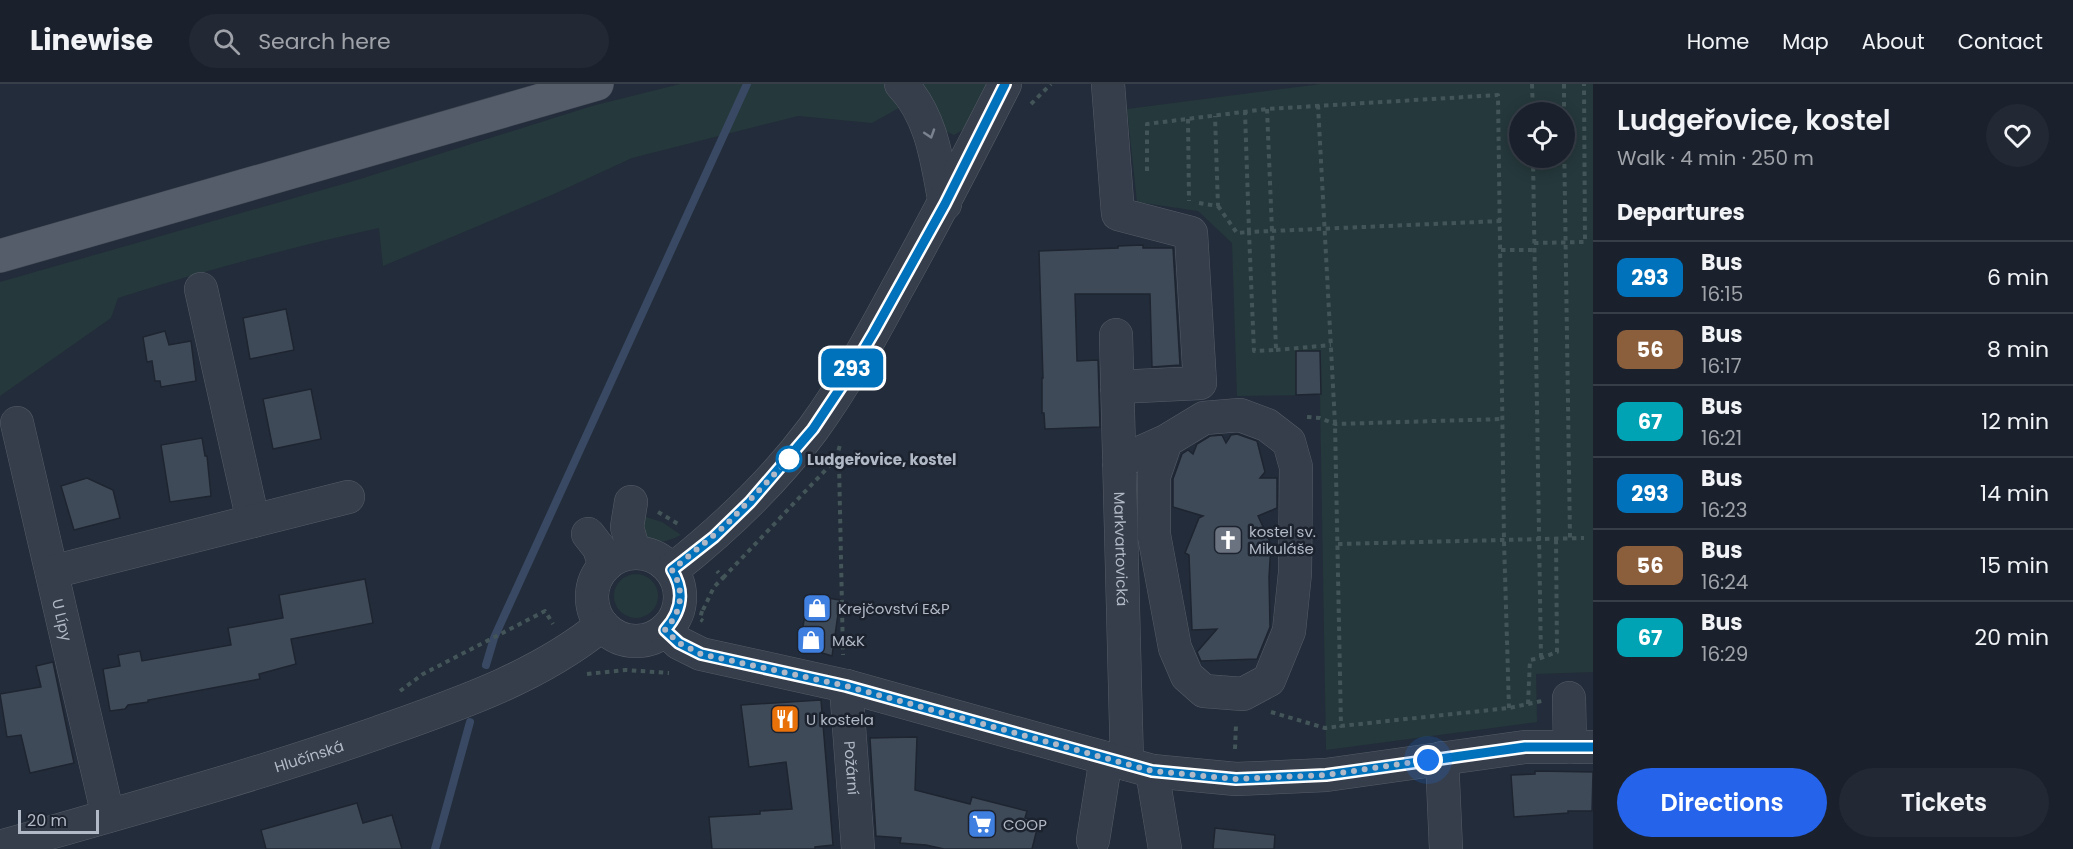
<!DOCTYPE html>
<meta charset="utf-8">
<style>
:root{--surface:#1a212c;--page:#232934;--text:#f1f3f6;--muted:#9fa3a9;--line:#383e48;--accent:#2563eb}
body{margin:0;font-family:Poppins,sans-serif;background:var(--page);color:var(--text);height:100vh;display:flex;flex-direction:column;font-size:22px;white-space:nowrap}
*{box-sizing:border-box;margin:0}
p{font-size:20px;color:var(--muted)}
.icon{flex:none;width:33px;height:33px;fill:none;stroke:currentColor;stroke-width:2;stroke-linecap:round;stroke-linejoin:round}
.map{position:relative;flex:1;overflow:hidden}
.drawer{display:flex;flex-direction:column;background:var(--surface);width:480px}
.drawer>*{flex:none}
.badge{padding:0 12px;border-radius:9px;font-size:21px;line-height:39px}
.buttons{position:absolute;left:1509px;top:18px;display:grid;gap:12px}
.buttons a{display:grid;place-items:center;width:66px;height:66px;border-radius:50%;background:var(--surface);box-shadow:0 3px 15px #0003,0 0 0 2px var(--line);font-size:30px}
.scale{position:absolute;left:18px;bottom:15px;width:81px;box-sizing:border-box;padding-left:6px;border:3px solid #b2b9c6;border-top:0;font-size:16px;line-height:21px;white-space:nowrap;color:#b2b9c6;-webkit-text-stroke:4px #1c232f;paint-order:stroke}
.you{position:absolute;width:30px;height:30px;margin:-15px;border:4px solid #fff;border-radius:50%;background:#1a73e8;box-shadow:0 0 0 9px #1a73e833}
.map>.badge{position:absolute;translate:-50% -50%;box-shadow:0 0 0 3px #fff}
h2{padding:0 24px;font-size:22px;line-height:54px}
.round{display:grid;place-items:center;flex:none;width:63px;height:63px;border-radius:32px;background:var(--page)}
.headline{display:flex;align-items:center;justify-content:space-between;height:102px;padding:0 24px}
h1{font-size:28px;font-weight:600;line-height:45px}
.button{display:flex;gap:12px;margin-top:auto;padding:12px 24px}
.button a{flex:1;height:69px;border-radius:36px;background:var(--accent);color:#fff;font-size:24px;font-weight:600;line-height:69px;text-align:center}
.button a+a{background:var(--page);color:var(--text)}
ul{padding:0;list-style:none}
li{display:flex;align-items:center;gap:18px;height:72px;padding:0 24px;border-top:2px solid var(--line)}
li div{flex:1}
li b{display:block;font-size:22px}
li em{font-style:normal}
li .badge{min-width:66px;font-weight:700;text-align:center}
header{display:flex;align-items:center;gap:36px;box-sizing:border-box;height:84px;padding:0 30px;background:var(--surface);border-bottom:2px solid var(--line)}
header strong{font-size:28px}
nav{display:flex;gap:33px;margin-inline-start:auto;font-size:21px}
.search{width:420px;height:54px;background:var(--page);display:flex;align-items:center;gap:15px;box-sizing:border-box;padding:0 21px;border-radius:33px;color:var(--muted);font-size:22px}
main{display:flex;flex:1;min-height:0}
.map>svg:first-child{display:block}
.green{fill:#25383b;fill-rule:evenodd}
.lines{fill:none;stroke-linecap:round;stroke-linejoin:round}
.stream{stroke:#394963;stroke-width:8}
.building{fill:#3f4a59;stroke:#1e2531;stroke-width:1.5}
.minor-casing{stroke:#555c68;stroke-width:34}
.major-casing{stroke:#404753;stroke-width:34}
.path{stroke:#435558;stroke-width:4;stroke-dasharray:4.5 4.5;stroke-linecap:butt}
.minor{stroke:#373e4b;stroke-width:33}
.major{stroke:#555d6b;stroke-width:33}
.oneway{stroke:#7b828f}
.line-casing{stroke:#fff;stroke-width:14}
.line{stroke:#0072bc;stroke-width:9}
.walk{stroke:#b2b9c6;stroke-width:6;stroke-dasharray:0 10.8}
.stop-dot{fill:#fff;stroke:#0072bc;stroke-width:3}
.labels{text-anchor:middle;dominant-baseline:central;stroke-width:5;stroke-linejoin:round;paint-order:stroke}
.stop-label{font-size:15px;font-weight:bold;fill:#b2b9c6;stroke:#1c232f;text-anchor:start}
.poi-label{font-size:15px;fill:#b2b9c6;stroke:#1c232f;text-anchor:start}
.street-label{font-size:15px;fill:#b2b9c6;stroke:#1c232f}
</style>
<header>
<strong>Linewise</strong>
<div class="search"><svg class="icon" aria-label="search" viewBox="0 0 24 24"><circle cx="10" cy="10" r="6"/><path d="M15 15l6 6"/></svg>Search here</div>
<nav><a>Home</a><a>Map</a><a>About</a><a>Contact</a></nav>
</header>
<main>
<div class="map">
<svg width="1593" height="765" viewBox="0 0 1593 765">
<rect width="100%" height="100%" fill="#232c3a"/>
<g class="green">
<path d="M 680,0 L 886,0 L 906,20 L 872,39 L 798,32 L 632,74 L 554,110 L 383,182 L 379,144 C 291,163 204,187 118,214 L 111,234 L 0,312 L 0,198 L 357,96 L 592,22 Z"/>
<path d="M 915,0 L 988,0 L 964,45 L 954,51 L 945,47 Z"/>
<path d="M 1321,0 L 1593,0 L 1593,588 L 1536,590 L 1537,638 L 1326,666 L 1320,311 L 1237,312 L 1232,159 L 1198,127 L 1137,118 L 1127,25 ZM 1520,28 L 1564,28 L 1564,74 L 1520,74 Z"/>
<path d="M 636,430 L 662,438 L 681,451 C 669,457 657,461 644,454 Z"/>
<circle cx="636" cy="512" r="22"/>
</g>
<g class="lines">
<g class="stream">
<path d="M 486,581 L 494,554 L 747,0"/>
<path d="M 435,765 L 470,638"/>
</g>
</g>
<g class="building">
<path d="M 1143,161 L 1143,164 L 1173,164 L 1180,281 L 1152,283 L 1150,210 L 1075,210 L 1077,277 L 1098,276 L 1100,343 L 1045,345 L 1044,329 L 1042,329 L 1042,294 L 1043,294 L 1039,167 L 1118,164 L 1118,162 Z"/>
<path d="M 286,225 L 294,266 L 250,275 L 243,234 Z"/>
<path d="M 165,247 L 169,261 L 191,257 L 196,297 L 161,303 L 160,297 L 155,297 L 152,277 L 147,278 L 143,253 Z"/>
<path d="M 1296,267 L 1320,267 L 1321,310 L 1296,311 Z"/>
<path d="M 311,305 L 321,355 L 273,365 L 263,315 Z"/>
<path d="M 1237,350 L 1257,357 L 1265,388 L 1260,394 L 1277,394 L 1277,424 L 1258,432 L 1271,460 L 1269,493 L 1270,543 L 1257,575 L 1201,577 L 1197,568 L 1217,545 L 1192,546 L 1189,471 L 1185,469 L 1199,434 L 1203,432 L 1173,423 L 1173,395 L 1182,370 L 1188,366 L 1193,370 L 1197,360 L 1210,352 L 1222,351 L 1226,359 L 1231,351 Z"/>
<path d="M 202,354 L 205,372 L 207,372 L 211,412 L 170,418 L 161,361 Z"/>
<path d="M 87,394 L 113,406 L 120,434 L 74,446 L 61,402 Z"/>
<path d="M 365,495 L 373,539 L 291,555 L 296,580 L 259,590 L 260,595 L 148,616 L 148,618 L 128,621 L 125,625 L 110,627 L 103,585 L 120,582 L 118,571 L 140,567 L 142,577 L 231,561 L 228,544 L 283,534 L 279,511 Z"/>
<path d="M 808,511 L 840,516 L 832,572 L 800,562 Z"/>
<path d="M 53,578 L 74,679 L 30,689 L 21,651 L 7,653 L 0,610 L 41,603 L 36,582 Z"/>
<path d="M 821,616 L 833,761 L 815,763 L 815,765 L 712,765 L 709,733 L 760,730 L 760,727 L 792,725 L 786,678 L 749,683 L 741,621 Z"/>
<path d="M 917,653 L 915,706 L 970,720 L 972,713 L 1027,727 L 1025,734 L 1039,737 L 1032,765 L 944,765 L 926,761 L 900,759 L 901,754 L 876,752 L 870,654 Z"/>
<path d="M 1535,687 L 1593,688 L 1592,727 L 1568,727 L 1568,729 L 1514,733 L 1511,691 L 1535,690 Z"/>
<path d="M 357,719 L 363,739 L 392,731 L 402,765 L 266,765 L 261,746 Z"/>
<path d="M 1215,744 L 1275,751 L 1274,765 L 1213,765 Z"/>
</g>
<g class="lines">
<g class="minor-casing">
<g id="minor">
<path d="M 901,0 C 932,32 937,77 945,120"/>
<path d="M 1108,0 L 1118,130 L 1191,149 L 1200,299 L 1117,303"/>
<path d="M 201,205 L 253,437"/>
<path id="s1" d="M 1116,251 L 1127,680"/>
<path id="s2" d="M 17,339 L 108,732"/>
<path d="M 1119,378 L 1166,357 L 1204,334 L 1240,331 L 1267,341 L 1289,358 L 1296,383 L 1295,489 L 1289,547 L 1269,596 L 1243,610 L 1204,607 L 1187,592 L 1175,564 L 1154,451 L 1154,392 L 1166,357"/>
<path d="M 631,418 L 627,443 L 634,468"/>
<path d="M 588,450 L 599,464 L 605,482"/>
<circle cx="636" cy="513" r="44"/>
<path d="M 672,486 C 725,444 772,400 813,345 C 845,301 871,253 897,205 C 935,137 970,69 1005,0"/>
<path d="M 52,488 L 348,413"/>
<path d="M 665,546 L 679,559 L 701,570 L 846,602 L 1152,687 L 1236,695 L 1326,691 L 1525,663 L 1593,663"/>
<path id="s3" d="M 846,602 L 858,765"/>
<path d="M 1569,614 L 1570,663"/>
<path d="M 1442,674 L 1446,765"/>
<path d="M 1152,687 L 1165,765"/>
<path d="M 1093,756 L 1106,674"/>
<path id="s4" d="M 0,763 C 125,727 251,693 374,650 C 453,622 536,595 602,541"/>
</g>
</g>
<g class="major-casing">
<path id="major" d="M 0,172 L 597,0"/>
</g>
<g class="path">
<path d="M 1532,0 L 1533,28"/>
<path d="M 1564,0 L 1564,28"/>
<path d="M 1031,20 L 1051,0"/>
<path d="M 1318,21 L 1335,340 L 1341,642 L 1509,624 L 1542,617"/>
<path d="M 1267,25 L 1272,147 L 1249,148 L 1254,267 L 1276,266 L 1272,147 L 1501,137"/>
<path d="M 1188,35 L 1189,117"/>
<path d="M 1564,53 L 1570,454"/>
<path d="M 1533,74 L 1541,574"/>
<path d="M 1147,87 L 1147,40 L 1267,25 L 1498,11 L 1504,457 L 1509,624"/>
<path d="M 1199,119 L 1218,122 L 1215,32"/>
<path d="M 1218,122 L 1237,149 L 1249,148 L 1245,28"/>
<path d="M 1534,159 L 1585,158 L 1584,0"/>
<path d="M 1501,166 L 1534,166"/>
<path d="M 1276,266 L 1331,261"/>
<path d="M 1307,333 L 1320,334 L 1335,340 L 1503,335"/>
<path d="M 836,375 L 840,361"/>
<path d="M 658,428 L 680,441"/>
<path d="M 1338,460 L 1584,454"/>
<path d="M 723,494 L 836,375 L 839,379 L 843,571"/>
<path d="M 703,526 L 714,503 L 723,494 L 717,487"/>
<path d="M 702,527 L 700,535 L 703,537"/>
<path d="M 587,590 L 626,586 L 669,589"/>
<path d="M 400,607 L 423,590 L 545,527 L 553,540"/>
<path d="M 1528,620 L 1530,576 L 1541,574 L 1557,568 L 1556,455"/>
<path d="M 1271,628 L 1325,644 L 1341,642"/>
<path d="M 1235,665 L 1236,640"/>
</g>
<use href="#minor" class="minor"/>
<use href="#major" class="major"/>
</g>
<defs><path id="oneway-chevron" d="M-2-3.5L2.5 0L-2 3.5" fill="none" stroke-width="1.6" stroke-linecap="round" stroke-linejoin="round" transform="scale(1.5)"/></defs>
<use class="oneway" href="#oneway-chevron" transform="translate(930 50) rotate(72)"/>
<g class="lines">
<g class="line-casing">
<path id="line" d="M 1005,0 L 945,120 L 874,248 L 845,297 L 813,345 L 750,418 L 714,453 L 672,486 C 685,507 682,527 665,546 L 679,559 L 701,570 L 846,602 L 1152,687 L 1236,695 L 1326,691 L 1525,663 L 1593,663"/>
</g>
<use href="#line" class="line"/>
<path class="walk" d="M 789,375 L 726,441 L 672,486 C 685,507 682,527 665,546 L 679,559 L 701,570 L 846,602 L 1152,687 L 1236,695 L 1326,691 L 1428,676"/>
</g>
<defs>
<g id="church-square" transform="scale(1.5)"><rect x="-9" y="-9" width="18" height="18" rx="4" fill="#6b7280" stroke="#1c232f"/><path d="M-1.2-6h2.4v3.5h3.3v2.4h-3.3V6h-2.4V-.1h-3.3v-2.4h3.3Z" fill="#fff"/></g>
<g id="shop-square" transform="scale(1.5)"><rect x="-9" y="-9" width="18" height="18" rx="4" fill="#3f7fe0" stroke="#1c232f"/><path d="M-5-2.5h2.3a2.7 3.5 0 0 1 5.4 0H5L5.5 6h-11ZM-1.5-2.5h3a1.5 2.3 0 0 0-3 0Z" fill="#fff"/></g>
<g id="restaurant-square" transform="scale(1.5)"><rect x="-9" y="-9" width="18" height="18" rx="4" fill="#e8710a" stroke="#1c232f"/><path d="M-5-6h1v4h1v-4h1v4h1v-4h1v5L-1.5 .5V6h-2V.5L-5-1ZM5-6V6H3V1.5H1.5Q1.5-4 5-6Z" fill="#fff"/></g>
<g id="supermarket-square" transform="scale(1.5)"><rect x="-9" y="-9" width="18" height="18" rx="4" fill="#3f7fe0" stroke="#1c232f"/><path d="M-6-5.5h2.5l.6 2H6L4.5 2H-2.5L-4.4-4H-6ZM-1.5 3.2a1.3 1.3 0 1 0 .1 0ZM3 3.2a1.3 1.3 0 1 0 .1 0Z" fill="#fff"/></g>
</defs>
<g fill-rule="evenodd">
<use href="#church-square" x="1228" y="456"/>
<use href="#shop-square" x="817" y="524"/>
<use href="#shop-square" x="811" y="556"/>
<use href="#restaurant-square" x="785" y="635"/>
<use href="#supermarket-square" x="982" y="740"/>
</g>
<circle class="stop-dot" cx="789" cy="375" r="12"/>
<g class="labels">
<g class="stop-label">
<text x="807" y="375">Ludgeřovice, kostel</text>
</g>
<g class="poi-label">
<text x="1249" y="447">kostel sv.<tspan x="1249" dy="17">Mikuláše</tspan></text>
<text x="838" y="524">Krejčovství E&amp;P</text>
<text x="832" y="556">M&amp;K</text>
<text x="806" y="635">U kostela</text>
<text x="1003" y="740">COOP</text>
</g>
<g class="street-label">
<text stroke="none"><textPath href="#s1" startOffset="214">Markvartovická</textPath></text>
<text stroke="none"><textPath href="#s2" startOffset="202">U Lípy</textPath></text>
<text stroke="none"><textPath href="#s4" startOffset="322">Hlučínská</textPath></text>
<text stroke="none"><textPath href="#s3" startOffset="82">Požární</textPath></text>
</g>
</g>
</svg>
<div class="buttons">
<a><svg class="icon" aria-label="locate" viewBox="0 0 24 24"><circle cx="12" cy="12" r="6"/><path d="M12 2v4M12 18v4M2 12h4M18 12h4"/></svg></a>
</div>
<div class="scale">20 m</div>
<div class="you" style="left:1428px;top:676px"></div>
<b class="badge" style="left:852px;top:284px;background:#0072bc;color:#fff">293</b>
</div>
<section class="drawer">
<div class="headline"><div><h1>Ludgeřovice, kostel</h1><p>Walk · 4 min · 250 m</p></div><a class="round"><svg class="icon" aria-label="heart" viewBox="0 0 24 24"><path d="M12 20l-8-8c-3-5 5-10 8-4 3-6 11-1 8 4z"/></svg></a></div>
<h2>Departures</h2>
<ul>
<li><span class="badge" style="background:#0072bc;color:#fff">293</span><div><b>Bus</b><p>16:15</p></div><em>6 min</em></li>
<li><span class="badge" style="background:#8b5e3c;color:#fff">56</span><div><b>Bus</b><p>16:17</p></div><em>8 min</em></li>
<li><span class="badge" style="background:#00a3b4;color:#fff">67</span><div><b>Bus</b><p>16:21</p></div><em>12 min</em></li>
<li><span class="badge" style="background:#0072bc;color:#fff">293</span><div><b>Bus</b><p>16:23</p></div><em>14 min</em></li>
<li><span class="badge" style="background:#8b5e3c;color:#fff">56</span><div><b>Bus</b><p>16:24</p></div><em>15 min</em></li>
<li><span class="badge" style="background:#00a3b4;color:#fff">67</span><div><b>Bus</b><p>16:29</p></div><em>20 min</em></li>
</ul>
<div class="button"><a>Directions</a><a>Tickets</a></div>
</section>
</main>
